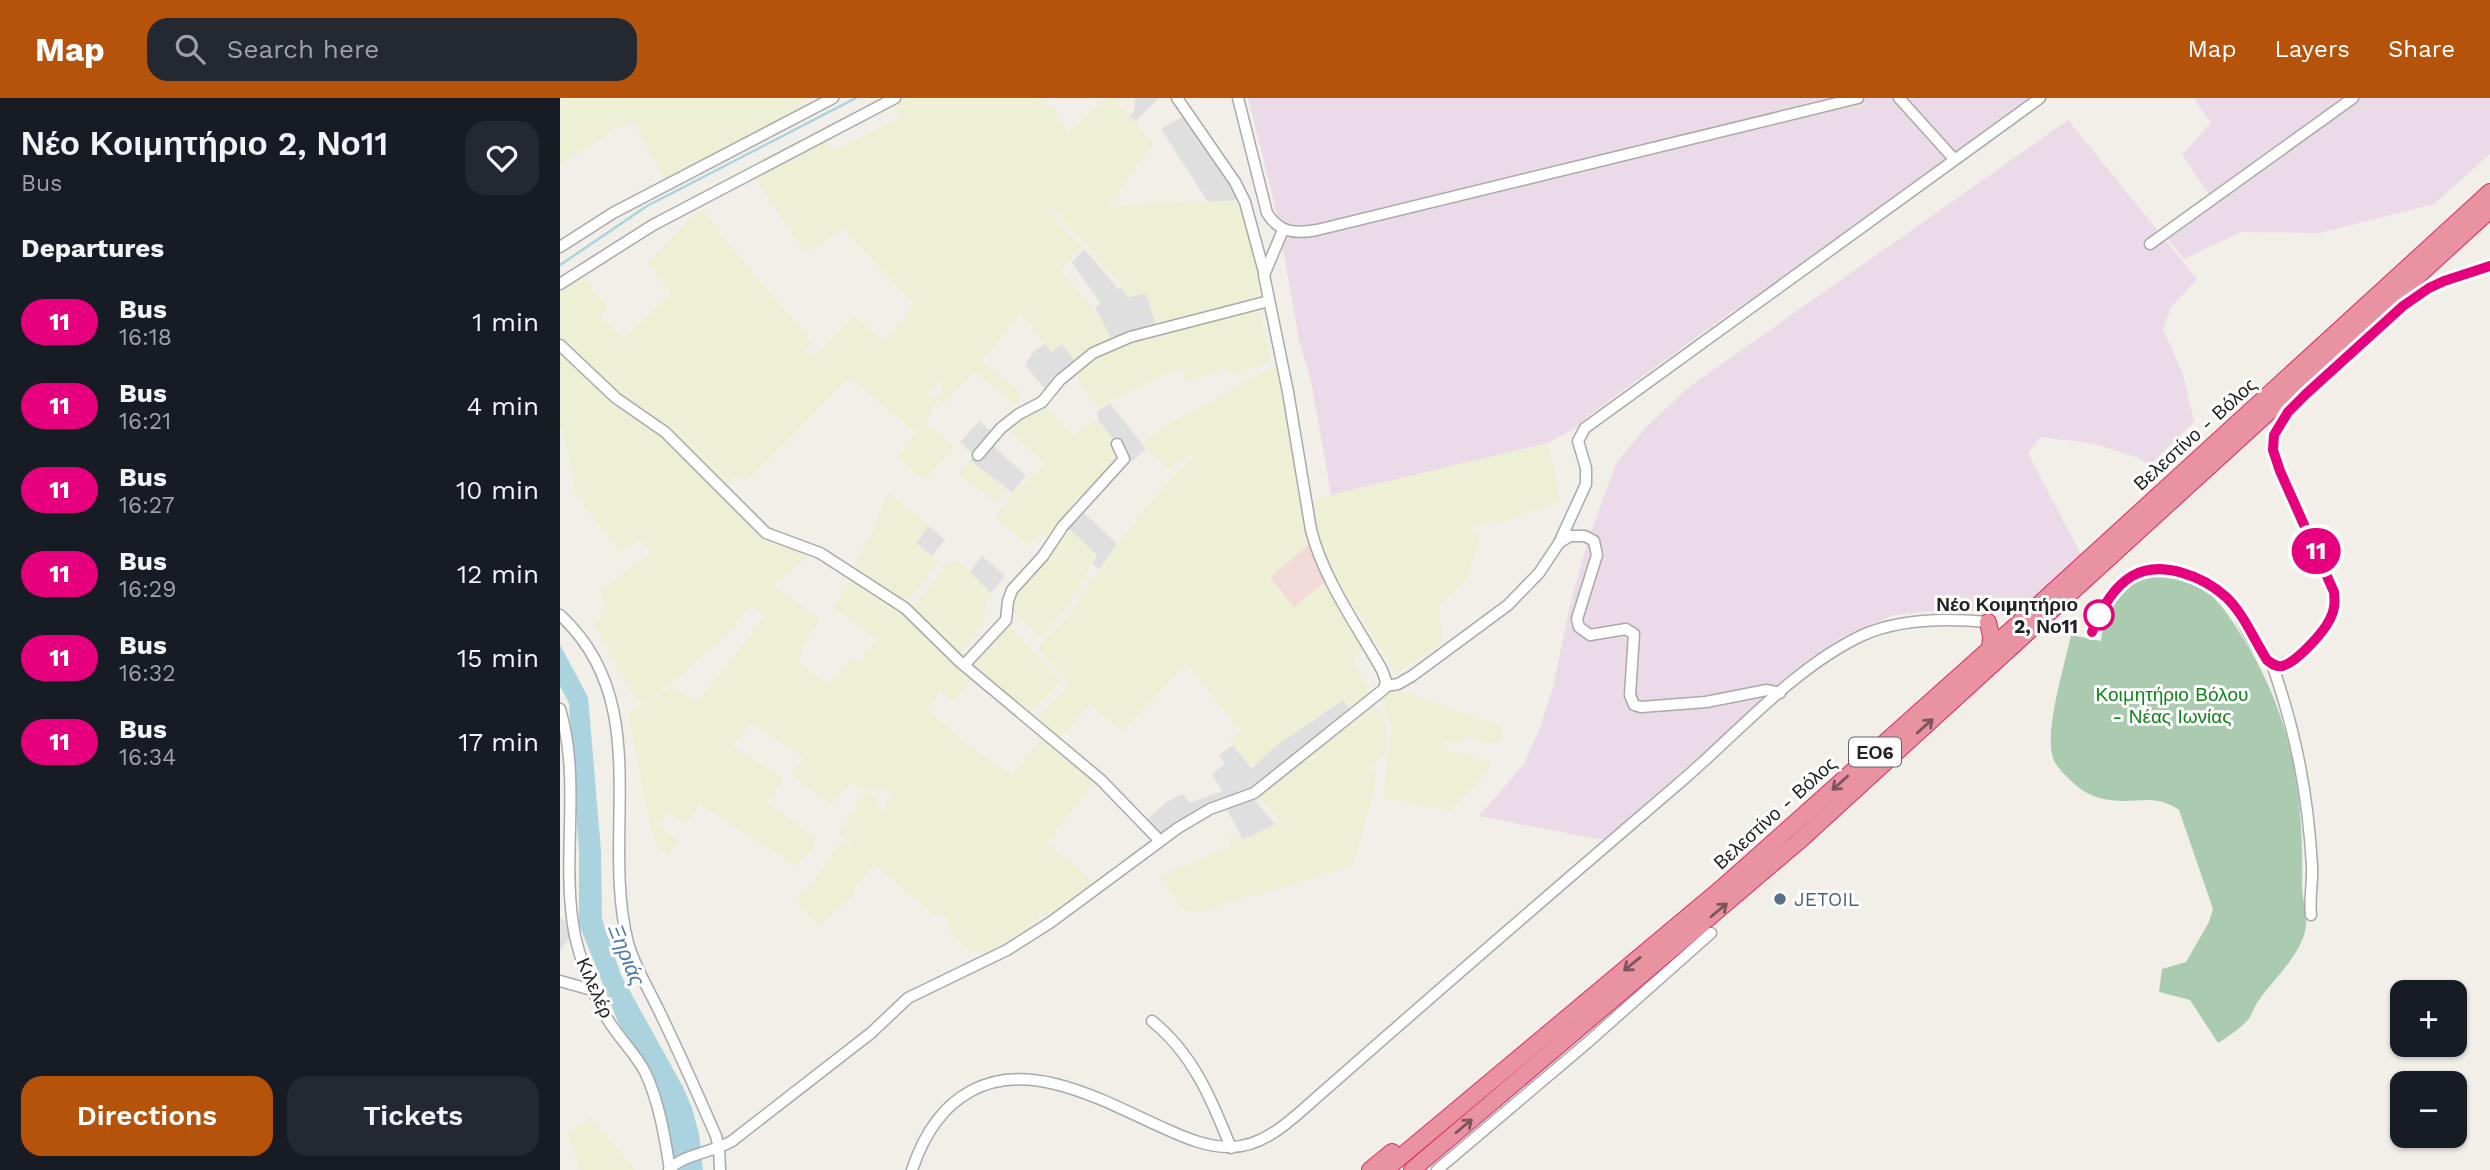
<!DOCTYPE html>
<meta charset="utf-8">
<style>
:root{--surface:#171b24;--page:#242831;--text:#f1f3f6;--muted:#9ea1a6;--accent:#b45309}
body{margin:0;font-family:"Work Sans",sans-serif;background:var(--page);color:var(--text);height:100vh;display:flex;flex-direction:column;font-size:26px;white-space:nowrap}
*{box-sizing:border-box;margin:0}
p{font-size:23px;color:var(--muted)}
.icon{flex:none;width:38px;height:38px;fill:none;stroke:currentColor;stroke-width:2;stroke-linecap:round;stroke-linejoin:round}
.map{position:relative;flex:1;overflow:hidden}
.sheet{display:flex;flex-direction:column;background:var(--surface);width:560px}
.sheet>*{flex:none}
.badge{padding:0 14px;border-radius:23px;font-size:24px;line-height:46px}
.buttons{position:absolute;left:1830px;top:882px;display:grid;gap:14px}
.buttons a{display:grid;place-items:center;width:77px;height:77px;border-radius:14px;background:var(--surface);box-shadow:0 2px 5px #0004;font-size:35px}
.map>.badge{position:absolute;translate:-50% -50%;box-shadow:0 0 0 4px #fff}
h2{padding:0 21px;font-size:26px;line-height:63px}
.round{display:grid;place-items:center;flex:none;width:74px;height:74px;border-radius:21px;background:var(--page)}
.summary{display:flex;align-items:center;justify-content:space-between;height:119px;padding:0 21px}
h1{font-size:33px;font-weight:600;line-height:52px}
.action{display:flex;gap:14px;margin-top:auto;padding:14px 21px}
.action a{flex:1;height:80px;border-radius:21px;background:var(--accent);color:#fff;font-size:28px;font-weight:600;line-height:80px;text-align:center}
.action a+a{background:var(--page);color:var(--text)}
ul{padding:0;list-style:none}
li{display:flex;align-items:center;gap:21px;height:84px;padding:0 21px}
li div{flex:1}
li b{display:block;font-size:26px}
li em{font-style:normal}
li .badge{min-width:77px;font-weight:700;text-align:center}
header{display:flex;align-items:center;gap:42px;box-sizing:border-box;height:98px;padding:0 35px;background:var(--accent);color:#fff}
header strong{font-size:33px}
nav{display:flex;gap:38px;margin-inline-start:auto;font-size:24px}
.search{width:490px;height:63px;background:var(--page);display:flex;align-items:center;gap:18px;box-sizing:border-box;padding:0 24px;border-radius:21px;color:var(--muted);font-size:26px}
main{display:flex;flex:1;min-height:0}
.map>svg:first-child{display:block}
.residential{fill:#e0dfdf}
.commercial{fill:#f2dad9}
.industrial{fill:#ebdbe8}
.farmland{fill:#eef0d5}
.cemetery{fill:#aacbaf}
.water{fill:#aad3df}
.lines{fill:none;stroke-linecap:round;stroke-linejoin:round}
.stream{stroke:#aad3df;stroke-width:2.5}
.minor-casing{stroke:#a9a9a9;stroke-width:13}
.highway-casing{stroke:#dc2a67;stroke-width:18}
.minor{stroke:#fff;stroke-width:10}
.highway{stroke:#e892a2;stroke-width:16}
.oneway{stroke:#7b545c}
.line-casing{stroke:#fff;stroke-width:16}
.line{stroke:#e6007e;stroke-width:10}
.stop-dot{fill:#fff;stroke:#e6007e;stroke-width:3.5}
.service-dot{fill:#5c6f8a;stroke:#fff;stroke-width:2.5}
.labels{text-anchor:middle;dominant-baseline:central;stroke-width:6;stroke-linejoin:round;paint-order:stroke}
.shield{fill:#fff;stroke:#646464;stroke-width:2}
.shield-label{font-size:18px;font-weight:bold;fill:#222}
.street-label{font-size:19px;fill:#222;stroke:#fff}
.stop-label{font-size:19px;font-weight:bold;fill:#222;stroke:#fff;text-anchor:end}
.park-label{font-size:19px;fill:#0c8416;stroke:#fff}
.service-label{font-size:19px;fill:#4e5e75;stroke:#fff;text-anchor:start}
.water-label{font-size:21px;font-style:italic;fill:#4a7aab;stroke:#fff}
</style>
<header>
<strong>Map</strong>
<div class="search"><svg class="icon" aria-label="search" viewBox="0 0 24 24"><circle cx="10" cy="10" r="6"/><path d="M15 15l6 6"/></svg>Search here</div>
<nav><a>Map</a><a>Layers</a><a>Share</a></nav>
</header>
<main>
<section class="sheet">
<div class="summary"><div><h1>Νέο Κοιμητήριο 2, Νο11</h1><p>Bus</p></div><a class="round"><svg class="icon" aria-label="heart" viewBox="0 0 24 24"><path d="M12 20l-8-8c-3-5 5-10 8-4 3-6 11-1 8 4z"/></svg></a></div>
<h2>Departures</h2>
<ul>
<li><span class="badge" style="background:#e6007e;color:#fff">11</span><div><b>Bus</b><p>16:18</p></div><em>1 min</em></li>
<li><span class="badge" style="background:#e6007e;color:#fff">11</span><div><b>Bus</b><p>16:21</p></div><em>4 min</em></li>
<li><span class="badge" style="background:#e6007e;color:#fff">11</span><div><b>Bus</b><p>16:27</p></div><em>10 min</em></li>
<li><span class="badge" style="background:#e6007e;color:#fff">11</span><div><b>Bus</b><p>16:29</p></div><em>12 min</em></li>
<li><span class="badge" style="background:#e6007e;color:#fff">11</span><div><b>Bus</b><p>16:32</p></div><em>15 min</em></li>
<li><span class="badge" style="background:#e6007e;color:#fff">11</span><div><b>Bus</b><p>16:34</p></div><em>17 min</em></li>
</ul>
<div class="action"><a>Directions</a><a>Tickets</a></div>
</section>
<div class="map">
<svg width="1930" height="1072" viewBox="0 0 1930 1072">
<rect width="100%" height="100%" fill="#f2efe9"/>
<g class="residential">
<path d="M 575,0 L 599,0 L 575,24 L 569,18 L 574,14 Z"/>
<path d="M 624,18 L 672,86 L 681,102 L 649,105 L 601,31 Z"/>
<path d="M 524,151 L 558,191 L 564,190 L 568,199 L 586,195 L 597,230 L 553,243 L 535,210 L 541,205 L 512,165 Z"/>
<path d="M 485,246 L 492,254 L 501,246 L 517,264 L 488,294 L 465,267 L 475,252 Z"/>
<path d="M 550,305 L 586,351 L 571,364 L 558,343 L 555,344 L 539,323 L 537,314 Z"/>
<path d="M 419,323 L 434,336 L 428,343 L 466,378 L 452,394 L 410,363 L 415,358 L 400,344 Z"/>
<path d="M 522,413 L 557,446 L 541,472 L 532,466 L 537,457 L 507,430 Z"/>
<path d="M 369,428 L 385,442 L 372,458 L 356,445 Z"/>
<path d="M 422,458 L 445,478 L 431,495 L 410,474 Z"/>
<path d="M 783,602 L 791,613 L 691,692 L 600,738 L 586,723 L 606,704 L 622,696 L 630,705 L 662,693 L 652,676 L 665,666 L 659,657 L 673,647 L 692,670 L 713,650 Z"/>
<path d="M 692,699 L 715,726 L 683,742 L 666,710 Z"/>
<path d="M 0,820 L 9,824 L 12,836 L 0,853 Z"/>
</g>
<path class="commercial" d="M 749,446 L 766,483 L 734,510 L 710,479 Z"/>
<g class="industrial">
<path d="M 688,0 L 1471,0 L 1220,183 L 1174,212 L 1028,318 L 1017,329 L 988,345 L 771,397 L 751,282 L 740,246 L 714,103 Z"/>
<path d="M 1633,0 L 1930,0 L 1930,56 L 1874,106 L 1760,135 L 1681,134 L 1624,161 L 1608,141 L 1656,106 L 1622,57 L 1651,25 Z"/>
<path d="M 1508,22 L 1637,181 L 1611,209 L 1603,231 L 1623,276 L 1634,324 L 1590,367 L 1576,359 L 1531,345 L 1480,339 L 1468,355 L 1522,459 L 1453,520 L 1436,514 L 1385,512 L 1334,517 L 1282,539 L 1240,568 L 1046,741 L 1037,741 L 919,718 L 964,666 L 978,635 L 993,589 L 1010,507 L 1028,442 L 1056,366 L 1084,331 L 1129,289 Z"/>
</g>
<g class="farmland">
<path d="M 0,0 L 169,1 L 250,0 L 240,5 L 242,12 L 106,84 L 73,23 L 60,31 L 57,28 L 47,37 L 0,66 Z"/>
<path d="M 348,0 L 479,0 L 498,15 L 495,19 L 508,34 L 548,0 L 554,0 L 593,46 L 549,108 L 681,102 L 702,199 L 597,230 L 586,195 L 568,199 L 554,178 L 493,110 L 489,114 L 521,149 L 501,172 L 542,224 L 553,243 L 517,264 L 501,246 L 492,254 L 460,215 L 422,263 L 460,294 L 458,309 L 414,273 L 381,309 L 377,300 L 384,288 L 377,283 L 369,296 L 376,303 L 366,326 L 393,348 L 364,383 L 337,359 L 357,335 L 289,279 L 190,379 L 184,384 L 175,378 L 165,388 L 53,293 L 0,240 L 0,193 L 22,178 L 48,211 L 40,219 L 64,241 L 111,196 L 89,164 L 140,110 L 205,190 L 253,244 L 245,252 L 253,260 L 294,218 L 324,244 L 344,221 L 353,205 L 283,129 L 255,150 L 245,152 L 242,150 L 195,80 L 266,43 L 272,53 L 341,20 L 334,8 Z"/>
<path d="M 698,207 L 711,264 L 670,276 L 665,270 L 626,284 L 621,269 L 537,310 L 514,275 L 514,272 L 556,245 Z"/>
<path d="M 0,252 L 98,331 L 193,427 L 248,453 L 247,459 L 213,487 L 260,521 L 243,546 L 240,557 L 240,564 L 253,576 L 270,586 L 291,561 L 299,565 L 317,542 L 274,509 L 294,478 L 343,512 L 414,579 L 394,604 L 380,593 L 367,612 L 407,646 L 452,678 L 484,637 L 536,683 L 506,719 L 488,745 L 532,783 L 532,786 L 509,805 L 502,807 L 505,811 L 491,821 L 476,812 L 480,820 L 457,838 L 426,854 L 410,854 L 392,835 L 387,826 L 390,823 L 381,814 L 375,817 L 314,766 L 295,790 L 293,797 L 260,828 L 235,802 L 252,786 L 282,743 L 289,747 L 291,745 L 279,737 L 280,734 L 306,693 L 317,702 L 316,708 L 336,718 L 325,708 L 333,698 L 322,688 L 315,695 L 291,685 L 271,707 L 232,677 L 243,659 L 191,624 L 173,649 L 224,681 L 207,705 L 252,737 L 255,741 L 253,749 L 236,768 L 140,706 L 126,726 L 107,713 L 97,727 L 118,743 L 108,758 L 103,754 L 97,746 L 91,731 L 69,620 L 70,614 L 113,589 L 137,605 L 205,519 L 191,508 L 165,538 L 124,575 L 84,605 L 71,594 L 34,526 L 46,512 L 41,492 L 91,455 L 80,441 L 62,453 L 37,425 L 15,394 L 9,355 L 3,337 L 4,328 L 0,331 Z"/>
<path d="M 718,267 L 749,446 L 710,480 L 734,509 L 766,483 L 805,551 L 792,562 L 811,598 L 791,613 L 783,602 L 713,650 L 691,670 L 670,643 L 681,633 L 626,565 L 562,633 L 530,606 L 500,640 L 476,622 L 509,586 L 478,549 L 509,519 L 524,493 L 557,446 L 610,382 L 634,359 L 628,357 L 607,370 L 581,346 L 610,325 Z"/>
<path d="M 483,305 L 514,338 L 535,322 L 539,323 L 555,344 L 559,358 L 547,374 L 512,406 L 489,440 L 478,437 L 469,447 L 435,419 L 454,394 L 486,366 L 447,330 Z"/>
<path d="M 988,345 L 1000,403 L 948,422 L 910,427 L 920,441 L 904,485 L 879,508 L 882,545 L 836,576 L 778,483 L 762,446 L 750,402 Z"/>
<path d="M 410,363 L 447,390 L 436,404 L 398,376 Z"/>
<path d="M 328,394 L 369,428 L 356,445 L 379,464 L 352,497 L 345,503 L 294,468 L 315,430 Z"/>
<path d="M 507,430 L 524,444 L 535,459 L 516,495 L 482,540 L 454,515 L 455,497 Z"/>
<path d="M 394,463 L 399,463 L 431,495 L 425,509 L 424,523 L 399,557 L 352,511 L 387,466 Z"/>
<path d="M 448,526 L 501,583 L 470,615 L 412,565 Z"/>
<path d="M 835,591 L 940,628 L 943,635 L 938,646 L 903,638 L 901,644 L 884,642 L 882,651 L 932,664 L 919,683 L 889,713 L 823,699 L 831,635 L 831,627 L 823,603 L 823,599 Z"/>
<path d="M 814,607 L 823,617 L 826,628 L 826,647 L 824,657 L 809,669 L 815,674 L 815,686 L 793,768 L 662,807 L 637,814 L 623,812 L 601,778 L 671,748 L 669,741 L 680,737 L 683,742 L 721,723 L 699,699 Z"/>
<path d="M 31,1019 L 68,1064 L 74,1072 L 20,1072 L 8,1036 Z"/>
</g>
<path class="cemetery" d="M 1597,476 C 1643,479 1659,502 1682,538 C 1732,618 1744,695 1742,787 C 1742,803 1749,818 1745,834 C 1737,862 1712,882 1697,905 C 1693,911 1692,918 1687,923 C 1678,932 1669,938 1658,945 L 1630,902 L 1599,894 L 1602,871 L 1626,864 L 1649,824 L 1653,811 L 1619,712 C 1594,695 1578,706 1551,702 C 1535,701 1521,693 1509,681 C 1503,675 1495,667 1493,660 C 1484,633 1505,566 1511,537 L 1541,543 C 1546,507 1559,482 1597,476 Z"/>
<path class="water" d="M 0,547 L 28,599 L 41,752 L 42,821 L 61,877 L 123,989 L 132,1010 L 139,1036 L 143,1072 L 116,1072 L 110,1040 L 90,976 L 58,924 L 19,826 L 19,754 L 9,605 L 0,588 Z"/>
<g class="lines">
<path class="stream" d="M 0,167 L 87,108 L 296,0"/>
<g class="minor-casing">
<g id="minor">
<path d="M 617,0 L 675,84 L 685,104 L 704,174"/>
<path d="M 678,0 L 707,115 C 719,135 736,136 757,132 L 1298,0"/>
<path d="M 1339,0 L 1394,61"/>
<path d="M 1590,146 L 1793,0"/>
<path d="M 0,149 L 53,115 L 273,0"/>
<path d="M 0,186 L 93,127 L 335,0"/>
<path d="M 0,247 L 56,300 L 105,334 L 206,435 L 260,455 L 345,510 L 400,564 L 541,682 L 600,743"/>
<path d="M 418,357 L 441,330 L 459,316 L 482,304 L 500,282 L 533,255 L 570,239 L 709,203"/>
<path d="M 999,445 L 1026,386 L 1026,370 L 1018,343 L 1025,330 L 1480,0"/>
<path d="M 0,517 C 96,605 40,735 68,845 C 75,870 90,893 101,917 C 120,956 138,997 156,1038 L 159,1050 L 160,1072"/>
<path d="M 1533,534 C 1549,486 1584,457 1635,480 C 1647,485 1661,493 1670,504 C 1685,522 1693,551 1712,566 C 1733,573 1770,530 1774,511 C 1776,505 1775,500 1775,494 L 1720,373 L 1713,352 L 1714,337 L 1728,314 L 1746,296 L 1843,208 L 1869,190 L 1883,183 L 1930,168"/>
<path d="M 405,566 L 446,522 L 448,503 L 452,492 L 483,458 L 503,428 L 564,361 L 557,346"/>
<path d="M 1712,566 C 1736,635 1748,696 1752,768 C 1753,784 1749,801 1751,817"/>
<path d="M 826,588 L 838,586 L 852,578 L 948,507 L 979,475 L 999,445 L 1010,438 L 1025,438 L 1034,443 L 1037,457 L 1017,521 L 1019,529 L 1030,537 L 1066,531 L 1074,536 L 1070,597 L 1074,607 L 1081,609 L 1146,604 L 1207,592 L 1220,595"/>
<path d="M 0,611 C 22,684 0,764 15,838 C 22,867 32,897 48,922 C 59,940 75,955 85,974 C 99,1003 105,1040 110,1072"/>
<path d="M 0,883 L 32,892"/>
<path d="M 592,923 C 633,956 652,1002 671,1050"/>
<path d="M 109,1072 C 120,1057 155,1054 172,1043 L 311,935 L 348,900 L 447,852 L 491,824 L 618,730 L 650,711 L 694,695 L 824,591 L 826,583 L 822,572 C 797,528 764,482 751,432 L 728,294 L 704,177 L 723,132"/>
<path d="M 352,1072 C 363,1039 381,1009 411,993 C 473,959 550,1007 608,1032 C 628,1041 648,1049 669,1049 C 707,1050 738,1015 764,993 C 881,890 999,788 1117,687 C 1175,638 1234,569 1303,537 C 1341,520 1387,520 1428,524"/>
<path d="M 877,1072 L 1027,945 L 1151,835"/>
</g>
</g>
<g class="highway-casing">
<g id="highway">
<path d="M 1428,524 L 1431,538 L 1430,551"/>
<path d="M 810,1072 L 832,1054"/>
<path d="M 825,1072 L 1162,790 L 1452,531 L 1930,94"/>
<path d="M 852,1072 L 1238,744 L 1930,112"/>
</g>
</g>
<use href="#minor" class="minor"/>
<use href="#highway" class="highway"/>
</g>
<defs><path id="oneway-shaft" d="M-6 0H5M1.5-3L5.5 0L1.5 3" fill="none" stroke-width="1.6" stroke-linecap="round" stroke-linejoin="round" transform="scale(1.75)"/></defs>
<g class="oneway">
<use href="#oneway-shaft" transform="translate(1365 628) rotate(-42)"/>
<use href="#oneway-shaft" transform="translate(1280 685) rotate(138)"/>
<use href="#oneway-shaft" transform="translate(1159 812) rotate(-40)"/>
<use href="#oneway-shaft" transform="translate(1072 866) rotate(141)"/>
<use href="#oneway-shaft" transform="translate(904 1028) rotate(-40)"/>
</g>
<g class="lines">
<g class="line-casing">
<path id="line" d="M 1532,534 C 1540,513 1552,490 1572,478 C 1601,461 1644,479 1666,499 C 1684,516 1694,542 1707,562 C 1712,566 1716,569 1722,568 C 1736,565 1764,534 1770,521 C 1775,512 1775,504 1774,494 L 1720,373 L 1713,352 L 1714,337 L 1728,314 L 1746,296 L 1843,208 L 1869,190 L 1884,183 L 1930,168"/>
</g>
<use href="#line" class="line"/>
</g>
<circle class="stop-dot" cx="1539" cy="517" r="14"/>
<circle class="service-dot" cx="1220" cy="801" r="7"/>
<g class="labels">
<rect class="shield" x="1289" y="639.5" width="52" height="29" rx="5"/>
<g class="shield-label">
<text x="1315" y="654">ΕΟ6</text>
</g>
<g class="street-label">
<text transform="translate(1635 336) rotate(-42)">Βελεστίνο - Βόλος</text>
<text transform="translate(1215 715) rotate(-42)">Βελεστίνο - Βόλος</text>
<text transform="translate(35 890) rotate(66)">Κιλελέρ</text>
</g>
<g class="stop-label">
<text x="1518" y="506">Νέο Κοιμητήριο<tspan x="1518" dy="22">2, Νο11</tspan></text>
</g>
<g class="park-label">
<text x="1612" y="596">Κοιμητήριο Βόλου<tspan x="1612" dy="22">- Νέας Ιωνίας</tspan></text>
</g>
<g class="service-label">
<text x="1234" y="801">JETOIL</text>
</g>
<g class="water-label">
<text transform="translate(67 857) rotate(68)">Ξηριάς</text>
</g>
</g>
</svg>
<div class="buttons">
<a>+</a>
<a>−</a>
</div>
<b class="badge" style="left:1756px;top:453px;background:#e6007e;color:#fff">11</b>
</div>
</main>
